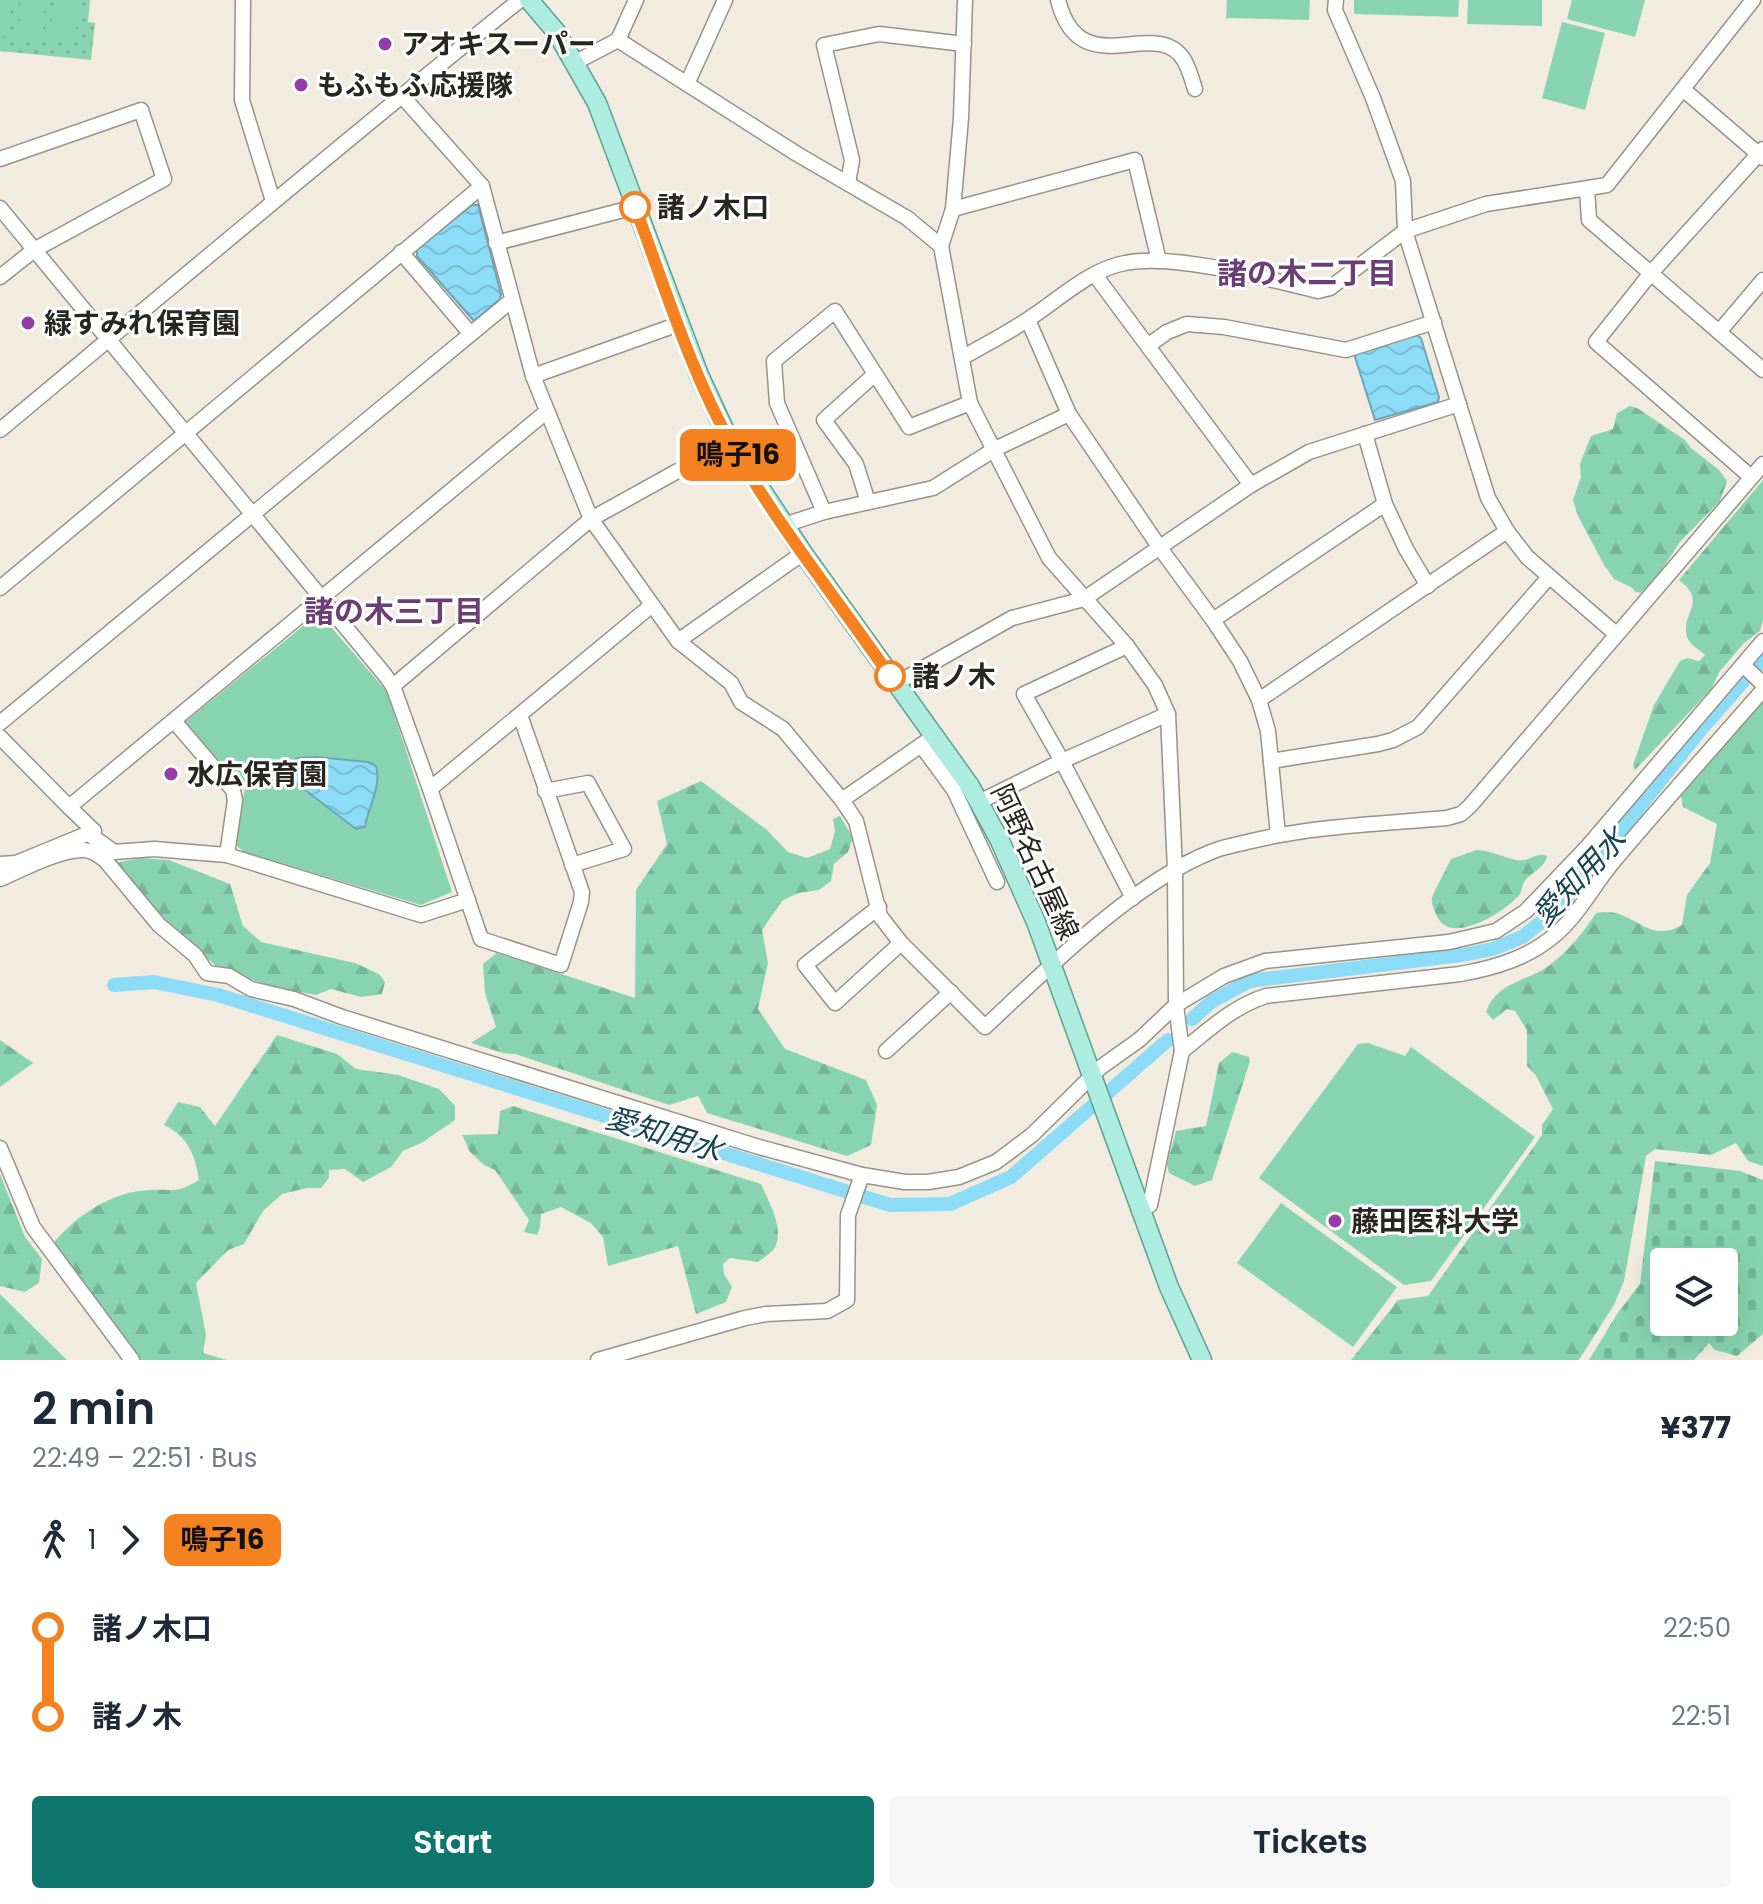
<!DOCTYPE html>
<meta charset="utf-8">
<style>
:root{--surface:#fff;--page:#f6f6f7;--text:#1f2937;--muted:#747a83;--accent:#0f766e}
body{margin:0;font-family:Poppins,"Noto Sans JP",sans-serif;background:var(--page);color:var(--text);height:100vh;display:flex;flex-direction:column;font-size:30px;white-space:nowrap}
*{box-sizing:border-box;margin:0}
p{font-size:26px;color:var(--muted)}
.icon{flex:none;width:44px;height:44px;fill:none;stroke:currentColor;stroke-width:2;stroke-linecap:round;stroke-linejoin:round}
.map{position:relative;height:1360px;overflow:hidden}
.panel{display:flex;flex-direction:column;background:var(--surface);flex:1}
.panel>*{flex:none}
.badge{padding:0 16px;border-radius:12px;font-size:28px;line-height:52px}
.fabs{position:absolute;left:1650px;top:1248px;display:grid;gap:16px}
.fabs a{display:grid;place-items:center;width:88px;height:88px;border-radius:8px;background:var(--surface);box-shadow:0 8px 32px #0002;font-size:40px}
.map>.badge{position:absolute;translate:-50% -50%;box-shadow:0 0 0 4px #fff}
.legs{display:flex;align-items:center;gap:12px;height:88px;padding:0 32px;font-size:26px}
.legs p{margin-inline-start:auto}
.overview{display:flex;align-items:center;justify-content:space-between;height:136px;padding:0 32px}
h1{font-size:44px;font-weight:600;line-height:60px}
.action{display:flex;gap:16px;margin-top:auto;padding:16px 32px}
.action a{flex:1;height:92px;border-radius:8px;background:var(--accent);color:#fff;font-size:32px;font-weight:600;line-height:92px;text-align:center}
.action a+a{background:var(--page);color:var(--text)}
ul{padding:0 32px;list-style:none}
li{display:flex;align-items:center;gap:28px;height:88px;font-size:30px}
li i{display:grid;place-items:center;width:12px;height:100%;margin:0 10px;background:currentColor}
li i::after{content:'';width:20px;height:20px;margin:-10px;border:6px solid;border-radius:50%;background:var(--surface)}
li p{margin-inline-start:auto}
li:first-child i{background:linear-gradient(#0000 50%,currentColor 0)}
li:last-child i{background:linear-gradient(currentColor 50%,#0000 0)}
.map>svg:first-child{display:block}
.grass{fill:url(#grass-dots)}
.forest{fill:url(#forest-firs)}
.cemetery{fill:url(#cemetery-stones);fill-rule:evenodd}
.park{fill:#88d4b1}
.water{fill:url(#water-waves);stroke:#6ea5b7;stroke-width:2}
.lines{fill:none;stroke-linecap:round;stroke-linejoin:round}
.canal{stroke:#8cdbf7;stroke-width:14}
.minor-casing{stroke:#989387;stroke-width:17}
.major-casing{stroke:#5ba091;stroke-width:21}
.minor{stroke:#fff;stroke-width:14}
.major{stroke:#adede1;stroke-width:18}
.line-1-casing{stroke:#fff;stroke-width:18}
.line-1{stroke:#f58220;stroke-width:12}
.poi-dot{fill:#943ca8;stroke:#fff;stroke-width:3}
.stop-1-dot{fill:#fff;stroke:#f58220;stroke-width:4}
.labels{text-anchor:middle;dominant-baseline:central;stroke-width:6;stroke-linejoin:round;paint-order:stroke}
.poi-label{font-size:28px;font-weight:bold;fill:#282621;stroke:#fff;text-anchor:start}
.stop-label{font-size:28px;font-weight:bold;fill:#282621;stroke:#fff;text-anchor:start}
.street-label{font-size:28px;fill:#282621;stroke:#fff}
.neighbourhood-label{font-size:30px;font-weight:bold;fill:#6b3f75;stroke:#fff}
.water-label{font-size:30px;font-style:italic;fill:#174554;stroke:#fff}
</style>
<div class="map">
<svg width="1763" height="1360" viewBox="0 0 1763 1360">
<defs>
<pattern id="grass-dots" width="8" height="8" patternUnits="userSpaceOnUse" patternTransform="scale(2)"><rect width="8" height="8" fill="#88d4b1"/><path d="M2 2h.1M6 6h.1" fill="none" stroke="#75b698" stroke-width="1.8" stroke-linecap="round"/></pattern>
<pattern id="forest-firs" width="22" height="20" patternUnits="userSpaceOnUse" patternTransform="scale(2)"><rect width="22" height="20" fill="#88d4b1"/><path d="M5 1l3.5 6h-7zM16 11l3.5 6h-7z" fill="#75b698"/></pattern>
<pattern id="cemetery-stones" width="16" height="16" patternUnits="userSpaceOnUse" patternTransform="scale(2)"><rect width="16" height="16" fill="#88d4b1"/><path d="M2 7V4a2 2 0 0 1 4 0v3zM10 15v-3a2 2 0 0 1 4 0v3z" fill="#75b698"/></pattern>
<pattern id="water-waves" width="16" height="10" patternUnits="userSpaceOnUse" patternTransform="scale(2)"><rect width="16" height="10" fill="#8cdbf7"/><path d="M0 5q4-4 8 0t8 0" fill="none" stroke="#79bcd3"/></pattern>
</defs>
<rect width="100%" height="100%" fill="#f1ecdf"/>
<path class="grass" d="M 0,0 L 90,0 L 88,22 L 95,23 L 91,60 L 0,51 Z"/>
<g class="forest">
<path d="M 1630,406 L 1637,408 L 1685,440 L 1691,448 L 1719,470 L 1727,481 L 1720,501 L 1680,542 L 1663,568 L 1642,593 L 1636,592 L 1631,587 L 1614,579 L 1604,565 L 1578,516 L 1573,500 L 1581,477 L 1580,464 L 1591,436 L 1613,429 L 1617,413 Z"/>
<path d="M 1763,480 L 1763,620 L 1760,631 L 1744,643 L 1720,671 L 1711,689 L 1635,770 L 1633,765 L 1654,705 L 1680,661 L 1687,658 L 1699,661 L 1705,655 C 1700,650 1689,644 1687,637 C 1680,612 1709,603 1679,580 Z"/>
<path d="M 1763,703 L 1763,1166 L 1748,1161 L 1736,1143 L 1711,1155 L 1655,1149 L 1646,1156 L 1624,1281 L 1614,1305 L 1579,1360 L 1351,1360 L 1398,1300 L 1428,1296 L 1542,1135 L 1542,1125 L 1553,1109 L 1535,1074 L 1527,1066 L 1527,1030 L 1515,1011 L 1507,1009 L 1493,1020 L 1486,1012 C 1497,981 1527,982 1550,965 C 1568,951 1584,932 1596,913 C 1634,905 1645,946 1682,925 L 1687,895 L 1710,863 L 1717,824 L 1683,807 L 1680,792 Z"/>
<path d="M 701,781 L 767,830 L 788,852 L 807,858 L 830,849 L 835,831 L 833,819 L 840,816 L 853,838 L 848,852 L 834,864 L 831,881 L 819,890 L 798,893 L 782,901 L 762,930 L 768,963 L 758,1009 L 785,1049 L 866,1080 L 877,1105 L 871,1145 L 847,1156 L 707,1113 L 698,1096 L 669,1105 L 515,1054 L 503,1053 L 471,1043 L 496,1027 L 485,993 L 483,964 L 497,953 L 635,998 L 636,890 L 667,844 L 657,801 Z"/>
<path d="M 1477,850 C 1492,851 1502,857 1516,860 C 1528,863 1535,852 1547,856 C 1545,868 1531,872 1524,882 C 1522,886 1522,890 1520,894 C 1507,911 1450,947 1437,916 C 1435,911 1431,904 1432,898 C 1434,891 1447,868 1451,859 Z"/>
<path d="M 142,858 L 169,860 L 230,884 L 243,926 L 261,942 L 355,963 L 379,974 L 385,982 L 382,994 L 361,997 L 331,989 L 316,995 L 273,987 L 219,968 L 167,927 L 114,863 Z"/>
<path d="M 277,1035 L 337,1054 L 356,1069 L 398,1075 L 439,1089 L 455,1106 L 455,1120 L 423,1142 L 403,1151 L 391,1167 L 363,1182 L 345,1169 L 329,1170 L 329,1178 L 321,1188 L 307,1188 L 282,1194 L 263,1211 L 244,1244 L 228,1250 L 196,1283 L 206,1335 L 203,1353 L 227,1360 L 135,1360 L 52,1245 C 75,1216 112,1191 150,1190 C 174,1189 176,1194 199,1180 C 195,1154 188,1137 164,1125 L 178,1102 L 200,1107 L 215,1126 Z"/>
<path d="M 0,1040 L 33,1063 L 0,1087 Z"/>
<path d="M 1232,1052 L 1249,1057 L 1250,1061 L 1212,1180 L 1195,1186 L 1169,1173 L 1167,1164 L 1176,1131 L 1206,1126 L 1219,1063 Z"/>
<path d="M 513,1106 L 761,1184 C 768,1201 786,1230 774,1249 C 771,1253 763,1258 758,1262 L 730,1258 L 723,1264 L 724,1274 L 732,1287 L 726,1302 L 696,1314 L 678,1246 L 608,1266 L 603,1237 L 591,1223 L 561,1207 L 541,1214 L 540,1227 L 537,1235 L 524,1232 L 529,1220 L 495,1170 L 484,1165 L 470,1152 L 462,1135 L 498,1134 L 500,1111 Z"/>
<path d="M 0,1174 L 25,1237 L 42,1259 L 39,1283 L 25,1292 L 0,1286 Z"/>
<path d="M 0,1294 L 67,1360 L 0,1360 Z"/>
</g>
<path class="cemetery" d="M 1655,1161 L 1740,1171 L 1763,1180 L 1763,1334 L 1737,1356 L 1715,1350 L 1709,1343 L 1694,1360 L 1589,1360 L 1617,1314 L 1640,1284 ZM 1664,1262 L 1724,1262 L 1724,1322 L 1664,1322 Z"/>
<g class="park">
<path d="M 0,0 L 12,0 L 9,37 L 0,36 Z"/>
<path d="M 21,0 L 46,0 L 42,40 L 18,38 Z"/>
<path d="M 54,0 L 79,0 L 75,43 L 50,41 Z"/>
<path d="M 1227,0 L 1310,0 L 1309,20 L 1226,18 Z"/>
<path d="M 1354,0 L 1459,0 L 1458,17 L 1354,14 Z"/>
<path d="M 1468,0 L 1542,0 L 1542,26 L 1467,24 Z"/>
<path d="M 1572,0 L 1645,0 L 1635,37 L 1567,19 Z"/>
<path d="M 1562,22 L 1605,33 L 1585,110 L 1542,98 Z"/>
<path d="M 319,613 L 387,692 L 452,892 L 421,905 L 244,852 L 236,845 L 245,788 L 184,723 Z"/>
<path d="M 1368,1043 L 1405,1056 L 1411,1047 L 1535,1137 L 1431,1281 L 1404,1285 L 1259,1178 L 1358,1044 Z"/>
<path d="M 1281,1203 L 1397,1287 L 1353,1347 L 1237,1263 Z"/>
</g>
<g class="water">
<path d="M 472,205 L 478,205 L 501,294 L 500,299 L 474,321 L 417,256 L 417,249 Z"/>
<path d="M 1417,335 L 1421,338 L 1439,397 L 1438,402 L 1375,420 L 1354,354 Z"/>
<path d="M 316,757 L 368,762 L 376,766 C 382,786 368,807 365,827 L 356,829 L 284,774 L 289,763 L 298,758 Z"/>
</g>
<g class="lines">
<g class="canal">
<path d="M 114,985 L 154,982 L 218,995 L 890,1205 L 950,1204 L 1011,1177 L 1168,1040"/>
<path d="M 1192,1019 L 1211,1002 L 1249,981 L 1462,955 L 1493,949 L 1522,937 L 1557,910 L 1703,727 L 1763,659"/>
</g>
<g class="minor-casing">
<g id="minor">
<path d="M 243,0 L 242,100 L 273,201"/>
<path d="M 965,0 L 961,118 L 953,209 L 941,246 L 970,403 L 1049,558 L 1127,646 L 1155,685 L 1168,714 L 1175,870 L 1176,1005 L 1182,1051 L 1150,1205 L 1139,1211"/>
<path d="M 1058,0 C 1080,87 1156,14 1184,60 C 1189,68 1192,80 1195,89"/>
<path d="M 1336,0 L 1335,10 L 1373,98 L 1403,181 L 1405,231 L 1488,498 L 1507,531 L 1527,557 L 1616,634"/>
<path d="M 618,40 L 797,154 L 907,218 L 941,246"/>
<path d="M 576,62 L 618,40 L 636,0"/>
<path d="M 687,84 L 725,0"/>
<path d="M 1684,90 L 1763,158"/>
<path d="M 402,96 L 482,186 L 533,376 L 591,519 L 678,641 L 731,683 L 741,702 L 783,729 L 842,800 L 856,821 L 880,916 L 901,943 L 985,1027 C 1047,969 1133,883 1211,852 C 1222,847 1235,845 1247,842 C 1312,826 1380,824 1447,818 L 1461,814 L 1470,806 L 1763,464"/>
<path d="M 0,159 L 141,110 L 164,179 L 34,250 L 0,277"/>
<path d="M 848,183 L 852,160 L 824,45 L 879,34 L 964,44"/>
<path d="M 1587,189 L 1589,220 L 1763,370"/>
<path d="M 0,208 L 385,675 L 393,686 L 430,789 L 652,605"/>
<path d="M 953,209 L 1135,160 L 1159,261"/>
<path d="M 496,243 L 635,207"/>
<path d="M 401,252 L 470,333"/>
<path d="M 1095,275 L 1251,485"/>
<path d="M 1028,320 L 1069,414 L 1160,548 L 1213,620 L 1240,661 L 1259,700 L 1268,731 L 1278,835"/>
<path d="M 1719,332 L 1763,280"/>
<path d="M 1149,345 L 1167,332 L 1187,324 L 1224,327 L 1346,350 L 1434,322"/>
<path d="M 962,358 C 984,345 1008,333 1030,318 C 1059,299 1091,269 1125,263 C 1175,253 1268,279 1318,291 L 1330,288 L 1405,231 L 1486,204 L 1607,185 L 1753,0"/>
<path d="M 533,376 L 679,324"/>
<path d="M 0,430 C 173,286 344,141 520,0"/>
<path d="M 1365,434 L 1385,504 L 1406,549 L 1428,586"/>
<path d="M 1751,477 L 1596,342 L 1651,273 L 1763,149"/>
<path d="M 868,502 L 856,464 L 824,420 L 875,374"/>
<path d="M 824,512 L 777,403 L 774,361 L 835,311 L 909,427 L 970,403"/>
<path d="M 784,525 L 824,512 L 933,488 L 995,449 L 1069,414"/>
<path d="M 0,588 L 482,186"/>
<path d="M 1213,620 L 1385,504"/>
<path d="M 678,641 L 803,553"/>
<path d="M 1127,646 L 1024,694 L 1062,761 L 1133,898"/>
<path d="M 1743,665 L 1763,684"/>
<path d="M 895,684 L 1012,618 L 1084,599 L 1251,485 L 1309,452 L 1459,404"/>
<path d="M 393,686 L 591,519 L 730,442"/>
<path d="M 1259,700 L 1507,531"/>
<path d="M 174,721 L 233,790 L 235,800 L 227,855 L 421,915 L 468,900"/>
<path d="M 0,723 L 512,300"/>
<path d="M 0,737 L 69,807 L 546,412"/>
<path d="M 921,745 L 954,790 L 997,882"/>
<path d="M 1271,761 L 1378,744 L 1393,740 L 1418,727 L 1549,577"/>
<path d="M 430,789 L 481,939 L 561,965 L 581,902 L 582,892 L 520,715"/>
<path d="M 545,791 L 588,783 L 624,849 L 572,865"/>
<path d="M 842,800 L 927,741"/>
<path d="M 979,802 L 1062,761 L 1168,714"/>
<path d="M 89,834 L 114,852 L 154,849 L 227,855"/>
<path d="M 0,864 L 16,863 L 94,831 L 69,807"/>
<path d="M 0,879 C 23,869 57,851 81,850 C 91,849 98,855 105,860 L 159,925 L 195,955 L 207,973 L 229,976 L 251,989 L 294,999 L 342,1017 L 759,1147 L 862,1175 L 905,1182 L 928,1182 L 959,1177 L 996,1162 L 1032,1135 L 1101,1067 L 1139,1040 L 1176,1005 L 1224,976 L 1265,961 L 1449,942 L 1496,931 L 1526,911 L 1588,846 L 1763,641"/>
<path d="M 879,907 L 805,965 L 835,1003 L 901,943"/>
<path d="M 886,1051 L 951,992"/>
<path d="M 1182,1051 C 1210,1029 1232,1007 1266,996 L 1460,974 C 1494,968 1529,958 1556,934 C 1579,914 1593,886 1613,862 C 1662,804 1713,747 1763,690"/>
<path d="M 0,1148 L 33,1227 L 132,1360"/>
<path d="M 598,1360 L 745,1318 L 766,1314 L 827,1311 L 847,1300 L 848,1215 L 862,1175"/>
</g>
</g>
<g class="major-casing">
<path id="major" d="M 529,0 L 557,33 L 597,103 L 699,375 L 730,442 L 803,553 L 970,786 L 1000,841 L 1036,922 L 1169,1287 L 1202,1360"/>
</g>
<use href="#minor" class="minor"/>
<use href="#major" class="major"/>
</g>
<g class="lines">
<g class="line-1-casing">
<path id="line-1" d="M 635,207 C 664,284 691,374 732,445 C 778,526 837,599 890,676"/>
</g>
<use href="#line-1" class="line-1"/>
</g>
<g class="poi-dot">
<circle cx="385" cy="44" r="8"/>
<circle cx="301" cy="85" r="8"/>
<circle cx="28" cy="323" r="8"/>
<circle cx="171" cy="774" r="8"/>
<circle cx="1335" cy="1221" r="8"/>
</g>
<g class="stop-1-dot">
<circle cx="635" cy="207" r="14"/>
<circle cx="890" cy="676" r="14"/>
</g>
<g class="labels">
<g class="poi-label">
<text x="401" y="44">アオキスーパー</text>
<text x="317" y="85">もふもふ応援隊</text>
<text x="44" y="323">緑すみれ保育園</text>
<text x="187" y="774">水広保育園</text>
<text x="1351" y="1221">藤田医科大学</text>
</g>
<g class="stop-label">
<text x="657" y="207">諸ノ木口</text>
<text x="912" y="676">諸ノ木</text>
</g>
<g class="street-label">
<text transform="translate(1035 862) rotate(65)">阿野名古屋線</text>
</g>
<g class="neighbourhood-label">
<text x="1307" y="273">諸の木二丁目</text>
<text x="394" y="611">諸の木三丁目</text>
</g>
<g class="water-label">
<text transform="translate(1579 877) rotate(-47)">愛知用水</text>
<text transform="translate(664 1134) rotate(17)">愛知用水</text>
</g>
</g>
</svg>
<div class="fabs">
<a><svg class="icon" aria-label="layers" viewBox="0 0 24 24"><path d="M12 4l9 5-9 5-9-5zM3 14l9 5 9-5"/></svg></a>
</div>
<b class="badge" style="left:738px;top:455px;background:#f58220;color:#111">鳴子16</b>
</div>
<section class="panel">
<div class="overview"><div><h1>2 min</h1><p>22:49 – 22:51 · Bus</p></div><b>¥377</b></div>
<div class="legs"><svg class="icon" aria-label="walk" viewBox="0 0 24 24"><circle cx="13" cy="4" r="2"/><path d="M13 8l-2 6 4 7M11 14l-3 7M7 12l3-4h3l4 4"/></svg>1<svg class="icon" aria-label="forward" viewBox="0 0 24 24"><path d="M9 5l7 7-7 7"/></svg><b class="badge" style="background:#f58220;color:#111">鳴子16</b></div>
<ul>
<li><i style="color:#f58220"></i><b>諸ノ木口</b><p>22:50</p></li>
<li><i style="color:#f58220"></i><b>諸ノ木</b><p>22:51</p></li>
</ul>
<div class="action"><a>Start</a><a>Tickets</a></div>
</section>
